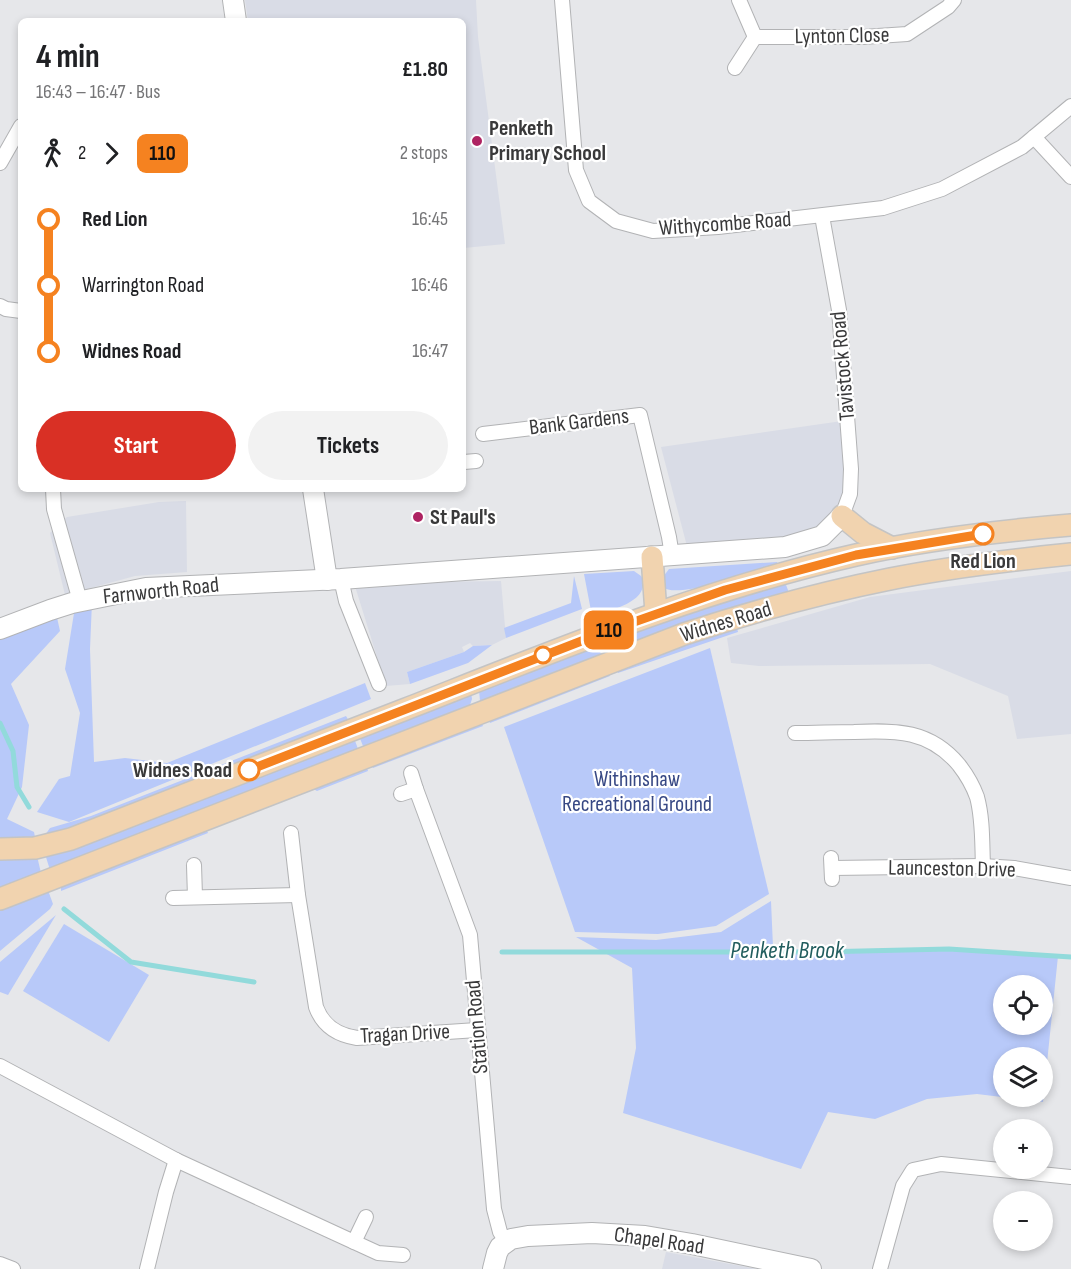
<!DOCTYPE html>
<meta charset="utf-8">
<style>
:root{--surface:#fff;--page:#f2f2f2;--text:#202124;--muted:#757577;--accent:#d93025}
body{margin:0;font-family:"Sofia Sans Condensed",sans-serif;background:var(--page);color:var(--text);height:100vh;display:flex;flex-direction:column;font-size:22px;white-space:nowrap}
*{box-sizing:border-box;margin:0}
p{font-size:20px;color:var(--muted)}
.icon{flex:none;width:33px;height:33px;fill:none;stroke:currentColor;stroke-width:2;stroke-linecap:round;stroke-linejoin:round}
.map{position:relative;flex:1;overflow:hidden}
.side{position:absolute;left:18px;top:18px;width:448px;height:474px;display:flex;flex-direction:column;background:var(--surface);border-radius:9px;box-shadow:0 3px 9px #0003}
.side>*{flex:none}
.badge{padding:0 12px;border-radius:9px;font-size:21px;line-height:39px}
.tools{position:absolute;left:993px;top:975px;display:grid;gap:12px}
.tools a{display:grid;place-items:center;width:60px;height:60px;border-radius:50%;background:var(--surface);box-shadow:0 3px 9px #0003;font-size:30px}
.map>.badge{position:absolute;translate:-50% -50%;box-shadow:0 0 0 3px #fff}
.legs{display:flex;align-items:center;gap:9px;height:66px;padding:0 18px;font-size:20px}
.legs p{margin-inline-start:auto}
.head{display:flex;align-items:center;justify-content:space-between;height:102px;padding:0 18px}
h1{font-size:33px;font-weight:700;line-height:45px}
.action{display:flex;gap:12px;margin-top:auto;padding:12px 18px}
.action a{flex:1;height:69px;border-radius:36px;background:var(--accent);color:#fff;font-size:24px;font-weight:700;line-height:69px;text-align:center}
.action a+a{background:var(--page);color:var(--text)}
ul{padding:0 18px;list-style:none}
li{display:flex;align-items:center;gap:21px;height:66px;font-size:22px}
li i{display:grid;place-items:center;width:9px;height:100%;margin:0 8px;background:currentColor}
li i::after{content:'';width:15px;height:15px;margin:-8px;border:4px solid;border-radius:50%;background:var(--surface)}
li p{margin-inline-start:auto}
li:first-child i{background:linear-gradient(#0000 50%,currentColor 0)}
li:last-child i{background:linear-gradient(currentColor 50%,#0000 0)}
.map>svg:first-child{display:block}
.built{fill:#d9dce6}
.green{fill:#b8c9f9;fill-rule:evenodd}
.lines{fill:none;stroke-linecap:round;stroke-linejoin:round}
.stream{stroke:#92dadb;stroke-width:5}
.street-casing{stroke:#b2b3b5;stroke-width:16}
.secondary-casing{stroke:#b2b3b5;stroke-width:22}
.primary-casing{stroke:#c4c4c4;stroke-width:24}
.street{stroke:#fff;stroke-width:14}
.secondary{stroke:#fff;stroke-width:20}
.primary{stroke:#f1d3af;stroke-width:21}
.line-1-casing{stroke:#fff;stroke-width:14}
.line-1{stroke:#f58220;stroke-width:9}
.poi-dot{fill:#ae2362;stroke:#fff;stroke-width:2}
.stop-1-dot{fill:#fff;stroke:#f58220;stroke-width:3}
.labels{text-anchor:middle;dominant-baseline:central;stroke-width:4.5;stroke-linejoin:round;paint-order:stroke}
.street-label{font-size:22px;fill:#39393a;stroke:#fff}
.poi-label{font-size:22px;font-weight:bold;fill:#39393a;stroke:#fff;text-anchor:start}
.stop-label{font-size:22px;font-weight:bold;fill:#39393a;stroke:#fff}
.park-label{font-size:22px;fill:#374884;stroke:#fff}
.water-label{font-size:24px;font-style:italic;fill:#215d5e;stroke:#fff}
</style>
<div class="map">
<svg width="1071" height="1269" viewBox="0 0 1071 1269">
<rect width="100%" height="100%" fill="#e6e7ea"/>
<g class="built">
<path d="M 245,0 L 476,0 L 478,37 L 505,244 L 464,248 L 464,21 L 248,21 Z"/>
<path d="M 849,420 L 855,484 L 818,533 L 688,550 L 661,447 Z"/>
<path d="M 186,501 L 187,572 L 135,576 L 65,595 L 50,533 L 67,517 L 159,502 Z"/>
<path d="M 1071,571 L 1071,734 L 1017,739 L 1008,696 L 930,664 L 759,666 L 731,663 L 727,638 L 870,597 Z"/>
<path d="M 501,581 L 506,638 L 492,645 L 473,646 L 470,643 L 462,647 L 464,652 L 407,672 L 410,684 L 386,686 L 354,583 Z"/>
<path d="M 666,1252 L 757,1269 L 662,1269 Z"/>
</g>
<g class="green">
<path d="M 777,562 L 778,565 C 758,571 676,600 663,587 L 663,577 L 669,569 Z"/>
<path d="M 634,571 C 636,573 639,574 641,576 C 643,578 643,582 643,585 C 642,604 607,611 592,616 L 584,574 Z"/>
<path d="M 574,576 L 582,609 L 506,638 L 504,628 L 571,603 Z"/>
<path d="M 785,582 L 789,593 L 608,652 L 603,642 L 626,633 Z"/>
<path d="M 92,602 L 90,649 L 94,762 L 125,758 L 167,763 L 365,683 L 371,699 L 69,822 L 37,812 L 59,779 L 70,776 L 80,713 L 65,669 L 75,607 Z"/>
<path d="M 56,613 L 60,631 L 11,684 L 29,725 L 22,787 L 7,819 L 34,832 L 35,837 L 0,840 L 0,635 Z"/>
<path d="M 737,628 L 738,632 L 732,634 L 618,673 L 617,669 Z"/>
<path d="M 597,644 L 601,654 L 480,701 L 479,690 Z"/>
<path d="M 492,645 L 468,663 L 410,684 L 407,672 L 464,652 L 473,646 Z"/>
<path d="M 710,648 L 769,894 L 716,926 L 658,934 L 575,932 L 504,727 Z"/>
<path d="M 608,672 L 610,676 L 490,723 L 488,718 Z"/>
<path d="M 471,693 L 472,699 L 470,705 L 363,746 L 359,736 Z"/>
<path d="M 346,716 L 349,721 L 69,829 L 45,835 L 50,828 L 91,816 Z"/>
<path d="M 481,721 L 483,726 L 373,768 L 371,764 Z"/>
<path d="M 354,738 L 358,749 L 50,870 L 45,854 Z"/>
<path d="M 366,765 L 368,771 L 317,791 L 310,787 Z"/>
<path d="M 206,829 L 208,833 L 61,891 L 61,885 Z"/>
<path d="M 37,856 L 41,873 L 0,889 L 0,858 Z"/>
<path d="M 45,891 L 49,893 L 53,904 L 50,909 L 0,951 L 0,909 Z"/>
<path d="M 771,901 L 773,947 L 818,952 L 949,949 L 1058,956 L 1043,1102 L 977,1094 L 927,1099 L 875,1119 L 828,1112 L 801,1169 L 623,1113 L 636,1048 L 632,968 L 576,937 L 656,940 L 721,932 ZM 1004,986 L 1042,986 L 1042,1024 L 1004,1024 ZM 1004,1058 L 1042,1058 L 1042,1096 L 1004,1096 Z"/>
<path d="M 56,915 L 8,995 L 0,992 L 0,962 Z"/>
<path d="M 64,924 L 149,975 L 109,1042 L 23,991 Z"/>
</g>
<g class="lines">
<g class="stream">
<path d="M 0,723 L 13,751 L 17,787 L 29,807"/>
<path d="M 64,909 L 131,962 L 254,982"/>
<path d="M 502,952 L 818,952 L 949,949 L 1071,957"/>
</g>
<g class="street-casing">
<g id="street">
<path d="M 562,0 L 576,170 L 589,201 L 616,221 L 653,231 L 718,227 L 883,208 L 942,189 L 1022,147 L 1071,106"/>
<path d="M 755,37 L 863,37 L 907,34 L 948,7 L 954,0"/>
<path d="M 735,68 L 755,37 L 739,0"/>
<path d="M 1034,137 L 1071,177"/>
<path d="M 0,163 L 21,126"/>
<path d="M 822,216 L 839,310 L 851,469 L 850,494 L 842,516"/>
<path d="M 0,306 L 6,309 L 21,311"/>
<path d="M 483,434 L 640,415 L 669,537 L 672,556"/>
<path d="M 464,462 L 476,461"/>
<path d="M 53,489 L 54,509 L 80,601"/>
<path d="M 341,579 L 346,601 L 379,684"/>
<path d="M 795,733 C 815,733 834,732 854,732 C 896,730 930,730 959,765 C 966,774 973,786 977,797 C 983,819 982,843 983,866"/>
<path d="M 416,789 L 470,935 L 494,1209 L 500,1232 L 506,1242"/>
<path d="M 401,794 L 416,789 L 411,773"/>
<path d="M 291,833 L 298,895 L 316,1007 C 323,1026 337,1035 357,1038 L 477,1030"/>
<path d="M 831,858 L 832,879"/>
<path d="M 194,865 L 195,897"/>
<path d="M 832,868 L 983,866 L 1014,868 L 1071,878"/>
<path d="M 173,898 L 298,895"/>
<path d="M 0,1066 L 176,1160 L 354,1242"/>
<path d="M 366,1217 L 354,1242 L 378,1253 L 403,1255"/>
<path d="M 0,1264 L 13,1269"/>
<path d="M 147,1269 L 166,1192 L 176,1160"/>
<path d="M 880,1269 L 903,1186 L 913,1170 L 941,1164 L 1071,1177"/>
</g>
</g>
<g class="secondary-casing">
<g id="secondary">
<path d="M 233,0 L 236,21"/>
<path d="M 313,489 L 327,580"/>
<path d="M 0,629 L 50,610 L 72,603 L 146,588 L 341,579 L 785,547 L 822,536 L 842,516"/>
<path d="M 493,1269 L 497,1253 L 500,1247 L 511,1239 L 528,1236 L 592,1233 L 645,1236 L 692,1244 L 811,1269"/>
</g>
</g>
<g class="primary-casing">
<g id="primary">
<path d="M 842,516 L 863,533 L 892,548"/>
<path d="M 652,557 L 656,613"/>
<path d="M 0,849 L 35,848 L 71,839 C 183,795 295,752 406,709 C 554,651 701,590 856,555 C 927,539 999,531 1071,525"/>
<path d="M 0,899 L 684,634 C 751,612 820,593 890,579 C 950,567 1011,560 1071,554"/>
</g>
</g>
<use href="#street" class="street"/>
<use href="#secondary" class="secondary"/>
<use href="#primary" class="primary"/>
</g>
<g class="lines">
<g class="line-1-casing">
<path id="line-1" d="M 249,770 L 597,635 L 725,590 L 856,555 L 983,534"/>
</g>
<use href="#line-1" class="line-1"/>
</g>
<g class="poi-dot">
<circle cx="477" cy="141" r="6"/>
<circle cx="418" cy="517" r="6"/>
</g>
<g class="stop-1-dot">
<circle cx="983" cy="534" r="10"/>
<circle cx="543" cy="655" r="8"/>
<circle cx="249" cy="770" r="10"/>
</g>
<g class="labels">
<g class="street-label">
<text transform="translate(842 36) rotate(-1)">Lynton Close</text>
<text transform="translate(725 224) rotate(-4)">Withycombe Road</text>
<text transform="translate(843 366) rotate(-95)">Tavistock Road</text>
<text transform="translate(579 422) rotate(-7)">Bank Gardens</text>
<text transform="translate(161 591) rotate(-6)">Farnworth Road</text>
<text transform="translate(726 622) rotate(-17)">Widnes Road</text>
<text transform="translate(952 869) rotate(1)">Launceston Drive</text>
<text transform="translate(477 1027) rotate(-95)">Station Road</text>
<text transform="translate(405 1034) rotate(-3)">Tragan Drive</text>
<text transform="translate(659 1241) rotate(8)">Chapel Road</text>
</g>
<g class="poi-label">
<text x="489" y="128">Penketh<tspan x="489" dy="25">Primary School</tspan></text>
<text x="430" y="517">St Paul's</text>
</g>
<g class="stop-label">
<text x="983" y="561">Red Lion</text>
<text x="232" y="770" text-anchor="end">Widnes Road</text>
</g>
<g class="park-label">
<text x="637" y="779">Withinshaw<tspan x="637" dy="25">Recreational Ground</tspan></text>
</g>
<g class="water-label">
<text x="787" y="950">Penketh Brook</text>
</g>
</g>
</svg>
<div class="tools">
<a><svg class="icon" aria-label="locate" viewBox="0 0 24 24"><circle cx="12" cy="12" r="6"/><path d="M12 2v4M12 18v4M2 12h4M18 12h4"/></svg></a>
<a><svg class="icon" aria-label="layers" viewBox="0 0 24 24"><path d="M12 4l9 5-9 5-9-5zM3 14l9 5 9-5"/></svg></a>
<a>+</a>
<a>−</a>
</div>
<b class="badge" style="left:609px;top:630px;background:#f58220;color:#111">110</b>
<section class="side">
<div class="head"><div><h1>4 min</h1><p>16:43 – 16:47 · Bus</p></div><b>£1.80</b></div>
<div class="legs"><svg class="icon" aria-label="walk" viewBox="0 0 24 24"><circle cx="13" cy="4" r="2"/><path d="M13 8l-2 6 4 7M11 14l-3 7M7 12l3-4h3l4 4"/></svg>2<svg class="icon" aria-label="forward" viewBox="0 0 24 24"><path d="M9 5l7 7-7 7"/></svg><b class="badge" style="background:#f58220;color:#111">110</b><p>2 stops</p></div>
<ul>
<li><i style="color:#f58220"></i><b>Red Lion</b><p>16:45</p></li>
<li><i style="color:#f58220"></i><span>Warrington Road</span><p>16:46</p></li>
<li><i style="color:#f58220"></i><b>Widnes Road</b><p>16:47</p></li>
</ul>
<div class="action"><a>Start</a><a>Tickets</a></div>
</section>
</div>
